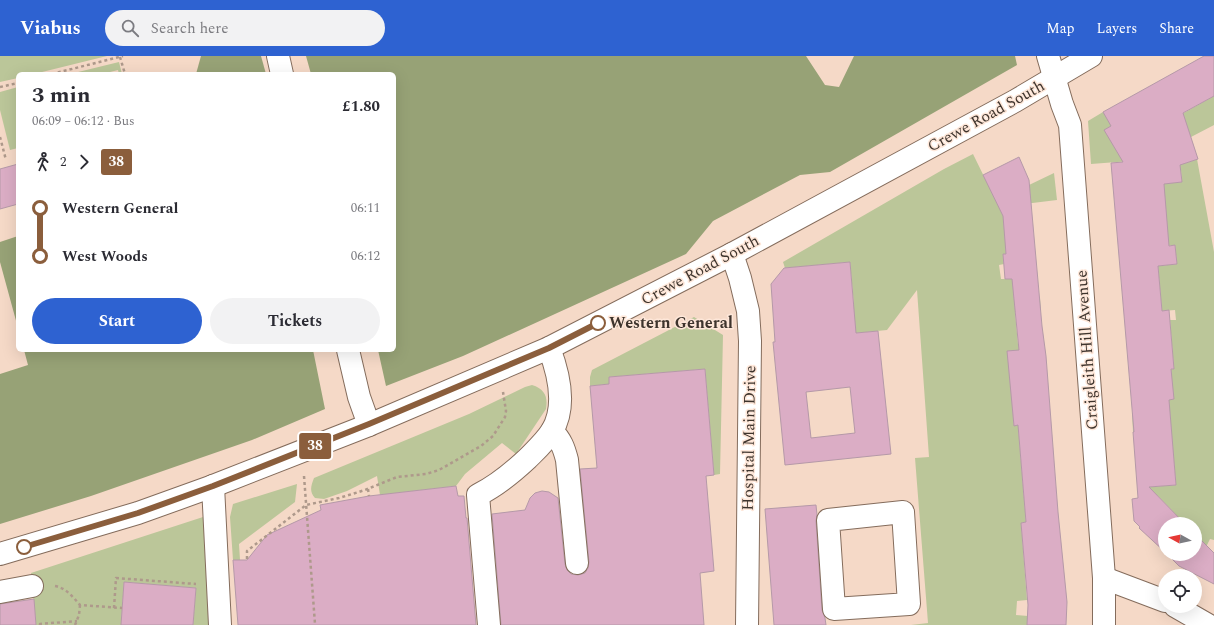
<!DOCTYPE html>
<meta charset="utf-8">
<style>
:root{--surface:#fff;--page:#f2f2f3;--text:#2b2b33;--muted:#7c7c81;--accent:#2e62d1}
body{margin:0;font-family:Spectral,serif;background:var(--page);color:var(--text);height:100vh;display:flex;flex-direction:column;font-size:15px;white-space:nowrap}
*{box-sizing:border-box;margin:0}
p{font-size:13px;color:var(--muted)}
.icon{flex:none;width:22px;height:22px;fill:none;stroke:currentColor;stroke-width:2;stroke-linecap:round;stroke-linejoin:round}
.map{position:relative;flex:1;overflow:hidden}
.drawer{position:absolute;left:16px;top:16px;width:380px;height:280px;display:flex;flex-direction:column;background:var(--surface);border-radius:6px;box-shadow:0 4px 16px #0002}
.drawer>*{flex:none}
.badge{padding:0 8px;border-radius:3px;font-size:14px;line-height:26px}
.needle{width:26px;rotate:278deg}
.tools{position:absolute;left:1158px;top:461px;display:grid;gap:8px}
.tools a{display:grid;place-items:center;width:44px;height:44px;border-radius:50%;background:var(--surface);box-shadow:0 4px 16px #0002;font-size:20px}
.map>.badge{position:absolute;translate:-50% -50%;box-shadow:0 0 0 2px #fff}
.legs{display:flex;align-items:center;gap:6px;height:44px;padding:0 16px;font-size:13px}
.legs p{margin-inline-start:auto}
.overview{display:flex;align-items:center;justify-content:space-between;height:68px;padding:0 16px}
h1{font-size:22px;font-weight:700;line-height:30px}
.button{display:flex;gap:8px;margin-top:auto;padding:8px 16px}
.button a{flex:1;height:46px;border-radius:24px;background:var(--accent);color:#fff;font-size:16px;font-weight:700;line-height:46px;text-align:center}
.button a+a{background:var(--page);color:var(--text)}
ul{padding:0 16px;list-style:none}
li{display:flex;align-items:center;gap:14px;height:48px;font-size:15px}
li i{display:grid;place-items:center;width:6px;height:100%;margin:0 5px;background:currentColor}
li i::after{content:'';width:10px;height:10px;margin:-5px;border:3px solid;border-radius:50%;background:var(--surface)}
li p{margin-inline-start:auto}
li:first-child i{background:linear-gradient(#0000 50%,currentColor 0)}
li:last-child i{background:linear-gradient(currentColor 50%,#0000 0)}
header{display:flex;align-items:center;gap:24px;box-sizing:border-box;height:56px;padding:0 20px;background:var(--accent);color:#fff}
header strong{font-size:19px}
nav{display:flex;gap:22px;margin-inline-start:auto;font-size:14px}
.search{width:280px;height:36px;background:var(--page);display:flex;align-items:center;gap:10px;box-sizing:border-box;padding:0 14px;border-radius:22px;color:var(--muted);font-size:15px}
.map>svg:first-child{display:block}
.green{fill:#bbc699}
.forest{fill:#97a276}
.building{fill:#dbadc5;stroke:#b599a8;fill-rule:evenodd}
.lines{fill:none;stroke-linecap:round;stroke-linejoin:round}
.minor-casing{stroke:#846c5c;stroke-width:24}
.path{stroke:#ae998b;stroke-width:2.5;stroke-dasharray:3 3;stroke-linecap:butt}
.minor{stroke:#fff;stroke-width:22}
.line-1-casing{stroke:#fff;stroke-width:9}
.line-1{stroke:#8b5e3c;stroke-width:6}
.stop-1-dot{fill:#fff;stroke:#8b5e3c;stroke-width:2}
.labels{text-anchor:middle;dominant-baseline:central;stroke-width:3;stroke-linejoin:round;paint-order:stroke}
.street-label{font-size:16px;fill:#3e342d;stroke:#fee7d9}
.stop-label{font-size:16px;font-weight:bold;fill:#3e342d;stroke:#fee7d9;text-anchor:start}
</style>
<header>
<strong>Viabus</strong>
<div class="search"><svg class="icon" aria-label="search" viewBox="0 0 24 24"><circle cx="10" cy="10" r="6"/><path d="M15 15l6 6"/></svg>Search here</div>
<nav><a>Map</a><a>Layers</a><a>Share</a></nav>
</header>
<div class="map">
<svg width="1214" height="569" viewBox="0 0 1214 569">
<rect width="100%" height="100%" fill="#f5d9c7"/>
<g class="green">
<path d="M 0,0 L 107,0 L 34,18 L 18,18 L 18,22 L 0,26 Z"/>
<path d="M 119,6 L 122,18 L 119,18 L 118,14 L 102,18 L 70,18 Z"/>
<path d="M 18,31 L 18,92 L 10,94 L 0,54 L 0,36 Z"/>
<path d="M 1214,34 L 1214,69 L 1191,81 L 1182,58 L 1212,41 Z"/>
<path d="M 1103,56 L 1176,77 L 1186,107 L 1197,103 L 1214,196 L 1214,484 L 1210,483 L 1204,495 L 1195,492 L 1195,468 L 1185,468 L 1158,440 L 1137,432 L 1176,429 L 1171,373 L 1133,376 L 1132,357 L 1166,354 L 1165,344 L 1174,343 L 1163,314 L 1174,313 L 1170,264 L 1176,264 L 1175,254 L 1162,255 L 1158,210 L 1177,208 L 1175,189 L 1135,192 L 1152,129 L 1182,126 L 1181,114 L 1130,105 L 1091,108 L 1088,65 Z"/>
<path d="M 973,98 L 996,145 L 1054,117 L 1057,144 L 1007,150 L 1011,198 L 1003,199 L 1004,208 L 999,209 L 1001,223 L 1013,223 L 1023,244 L 1040,243 L 1041,254 L 1015,256 L 1018,288 L 1044,287 L 1011,332 L 1014,369 L 1018,369 L 1026,466 L 1021,467 L 1027,544 L 1017,545 L 1016,559 L 1028,560 L 1027,569 L 911,569 L 928,567 L 915,402 L 929,401 L 917,234 L 887,274 L 816,281 L 814,252 L 854,249 L 850,206 L 785,212 L 783,206 L 944,113 Z"/>
<path d="M 694,261 L 723,279 L 720,418 L 714,419 L 705,313 L 609,321 L 609,328 L 590,330 L 590,321 L 592,314 Z"/>
<path d="M 532,329 C 545,333 548,341 546,353 L 516,398 L 502,387 L 465,418 L 456,430 L 380,439 L 377,420 L 347,435 L 324,443 L 315,442 C 309,435 311,430 314,422 L 469,358 L 525,331 Z"/>
<path d="M 297,428 L 295,446 L 239,488 L 240,504 L 233,504 L 230,461 L 233,448 Z"/>
<path d="M 203,461 L 205,463 L 213,569 L 193,569 L 196,532 L 124,526 L 121,569 L 36,569 L 31,517 Z"/>
</g>
<g class="forest">
<path d="M 201,0 L 261,0 L 266,18 L 196,18 Z"/>
<path d="M 306,0 L 806,0 L 825,29 L 839,31 L 854,0 L 1015,0 L 1017,9 L 830,116 L 800,119 L 713,165 L 686,198 L 463,300 L 386,330 L 378,294 L 394,294 L 394,18 L 311,18 Z"/>
<path d="M 18,180 L 18,272 L 0,206 L 0,186 Z"/>
<path d="M 24,294 L 313,294 L 325,353 L 252,384 L 91,440 L 0,468 L 0,318 L 28,309 Z"/>
</g>
<g class="building">
<path d="M 1204,0 L 1214,0 L 1214,40 L 1183,57 L 1198,103 L 1180,109 L 1182,126 L 1164,128 L 1169,190 L 1175,189 L 1177,208 L 1158,210 L 1162,255 L 1169,254 L 1174,313 L 1171,313 L 1174,343 L 1169,344 L 1176,429 L 1149,431 L 1185,468 L 1165,468 L 1165,496 L 1139,472 L 1140,471 L 1134,465 L 1132,443 L 1138,442 L 1133,376 L 1134,376 L 1111,107 L 1123,106 L 1104,74 L 1111,70 L 1103,56 Z"/>
<path d="M 1019,101 L 1029,124 L 1042,270 L 1046,300 L 1058,456 L 1067,546 L 1066,569 L 1027,569 L 1028,549 L 1021,467 L 1026,466 L 1018,369 L 1014,370 L 1007,295 L 1019,294 L 1012,223 L 1005,223 L 1003,198 L 1006,198 L 1003,160 L 983,119 Z"/>
<path d="M 18,108 L 18,148 L 0,153 L 0,113 Z"/>
<path d="M 850,206 L 856,277 L 878,275 L 891,398 L 785,409 L 773,286 L 775,286 L 771,228 L 784,212 ZM 850,331 L 855,377 L 811,382 L 806,336 Z"/>
<path d="M 705,313 L 714,419 L 706,420 L 714,515 L 700,517 L 704,569 L 501,569 L 492,458 L 525,454 L 530,442 L 535,437 L 542,435 L 549,436 L 558,442 L 565,508 L 567,514 L 571,518 L 578,519 L 585,517 L 588,512 L 589,506 L 580,413 L 597,412 L 590,330 L 609,328 L 609,321 Z"/>
<path d="M 456,430 L 458,440 L 464,440 L 466,462 L 467,462 L 476,569 L 238,569 L 233,504 L 247,504 L 267,479 L 321,454 L 320,449 L 369,440 Z"/>
<path d="M 816,449 L 817,459 L 816,465 L 822,554 L 825,562 L 826,569 L 774,569 L 765,453 Z"/>
<path d="M 1195,478 L 1214,497 L 1214,528 L 1179,510 L 1167,498 L 1195,498 Z"/>
<path d="M 124,526 L 196,532 L 193,569 L 121,569 Z"/>
<path d="M 34,543 L 36,569 L 0,569 L 0,548 Z"/>
</g>
<g class="lines">
<g class="minor-casing">
<g id="minor">
<path d="M 278,0 L 282,18"/>
<path d="M 1048,0 L 1062,48 L 1070,69 L 1104,522 L 1104,569"/>
<path d="M 732,198 L 740,222 L 748,255 L 750,285 L 747,569"/>
<path d="M 348,294 L 359,341 L 369,369"/>
<path d="M 552,375 C 561,384 564,392 567,404 L 577,507"/>
<path d="M 213,430 L 220,569"/>
<path d="M 903,456 L 909,548 L 834,553 L 828,464 Z"/>
<path d="M 0,498 L 138,457 L 213,430 L 369,369 L 549,292 L 732,198 L 1015,45 L 1091,0"/>
<path d="M 1104,522 L 1165,545"/>
<path d="M 0,536 L 32,530"/>
<path d="M 1175,550 L 1208,569"/>
<path d="M 489,569 L 478,439 C 496,430 512,417 527,403 C 536,394 545,386 552,375 C 567,350 559,318 549,292"/>
</g>
</g>
<g class="path">
<path d="M 120,1 L 125,18"/>
<path d="M 52,18 L 123,0"/>
<path d="M 0,31 L 18,27"/>
<path d="M 0,81 L 6,104"/>
<path d="M 304,420 L 315,568"/>
<path d="M 368,433 L 369,440"/>
<path d="M 247,503 L 247,495 L 306,449 L 339,442 L 365,434 L 397,421 L 426,418 L 439,414 L 481,390 L 493,380 L 505,361 L 506,355 L 503,336"/>
<path d="M 55,530 C 66,532 73,541 80,549 L 122,552"/>
<path d="M 114,552 L 116,522 L 196,528"/>
<path d="M 40,569 L 40,568 L 77,565"/>
<path d="M 75,569 L 79,559 L 80,549"/>
</g>
<use href="#minor" class="minor"/>
</g>
<g class="lines">
<g class="line-1-casing">
<path id="line-1" d="M 24,491 L 138,457 L 213,430 L 369,368 L 549,292 L 598,267"/>
</g>
<use href="#line-1" class="line-1"/>
</g>
<g class="stop-1-dot">
<circle cx="598" cy="267" r="7"/>
<circle cx="24" cy="491" r="7"/>
</g>
<g class="labels">
<g class="street-label">
<text transform="translate(986 60) rotate(-29)">Crewe Road South</text>
<text transform="translate(700 214) rotate(-28)">Crewe Road South</text>
<text transform="translate(1087 294) rotate(-94)">Craigleith Hill Avenue</text>
<text transform="translate(749 382) rotate(-89)">Hospital Main Drive</text>
</g>
<g class="stop-label">
<text x="609" y="267">Western General</text>
</g>
</g>
</svg>
<div class="tools">
<a><svg class="needle" viewBox="-14 -14 28 28"><path d="M0-13l5 13h-10z" fill="#e53935"/><path d="M0 13l5-13h-10z" fill="#7c7c81"/></svg></a>
<a><svg class="icon" aria-label="locate" viewBox="0 0 24 24"><circle cx="12" cy="12" r="6"/><path d="M12 2v4M12 18v4M2 12h4M18 12h4"/></svg></a>
</div>
<b class="badge" style="left:315px;top:390px;background:#8b5e3c;color:#fff">38</b>
<section class="drawer">
<div class="overview"><div><h1>3 min</h1><p>06:09 – 06:12 · Bus</p></div><b>£1.80</b></div>
<div class="legs"><svg class="icon" aria-label="walk" viewBox="0 0 24 24"><circle cx="13" cy="4" r="2"/><path d="M13 8l-2 6 4 7M11 14l-3 7M7 12l3-4h3l4 4"/></svg>2<svg class="icon" aria-label="forward" viewBox="0 0 24 24"><path d="M9 5l7 7-7 7"/></svg><b class="badge" style="background:#8b5e3c;color:#fff">38</b></div>
<ul>
<li><i style="color:#8b5e3c"></i><b>Western General</b><p>06:11</p></li>
<li><i style="color:#8b5e3c"></i><b>West Woods</b><p>06:12</p></li>
</ul>
<div class="button"><a>Start</a><a>Tickets</a></div>
</section>
</div>
